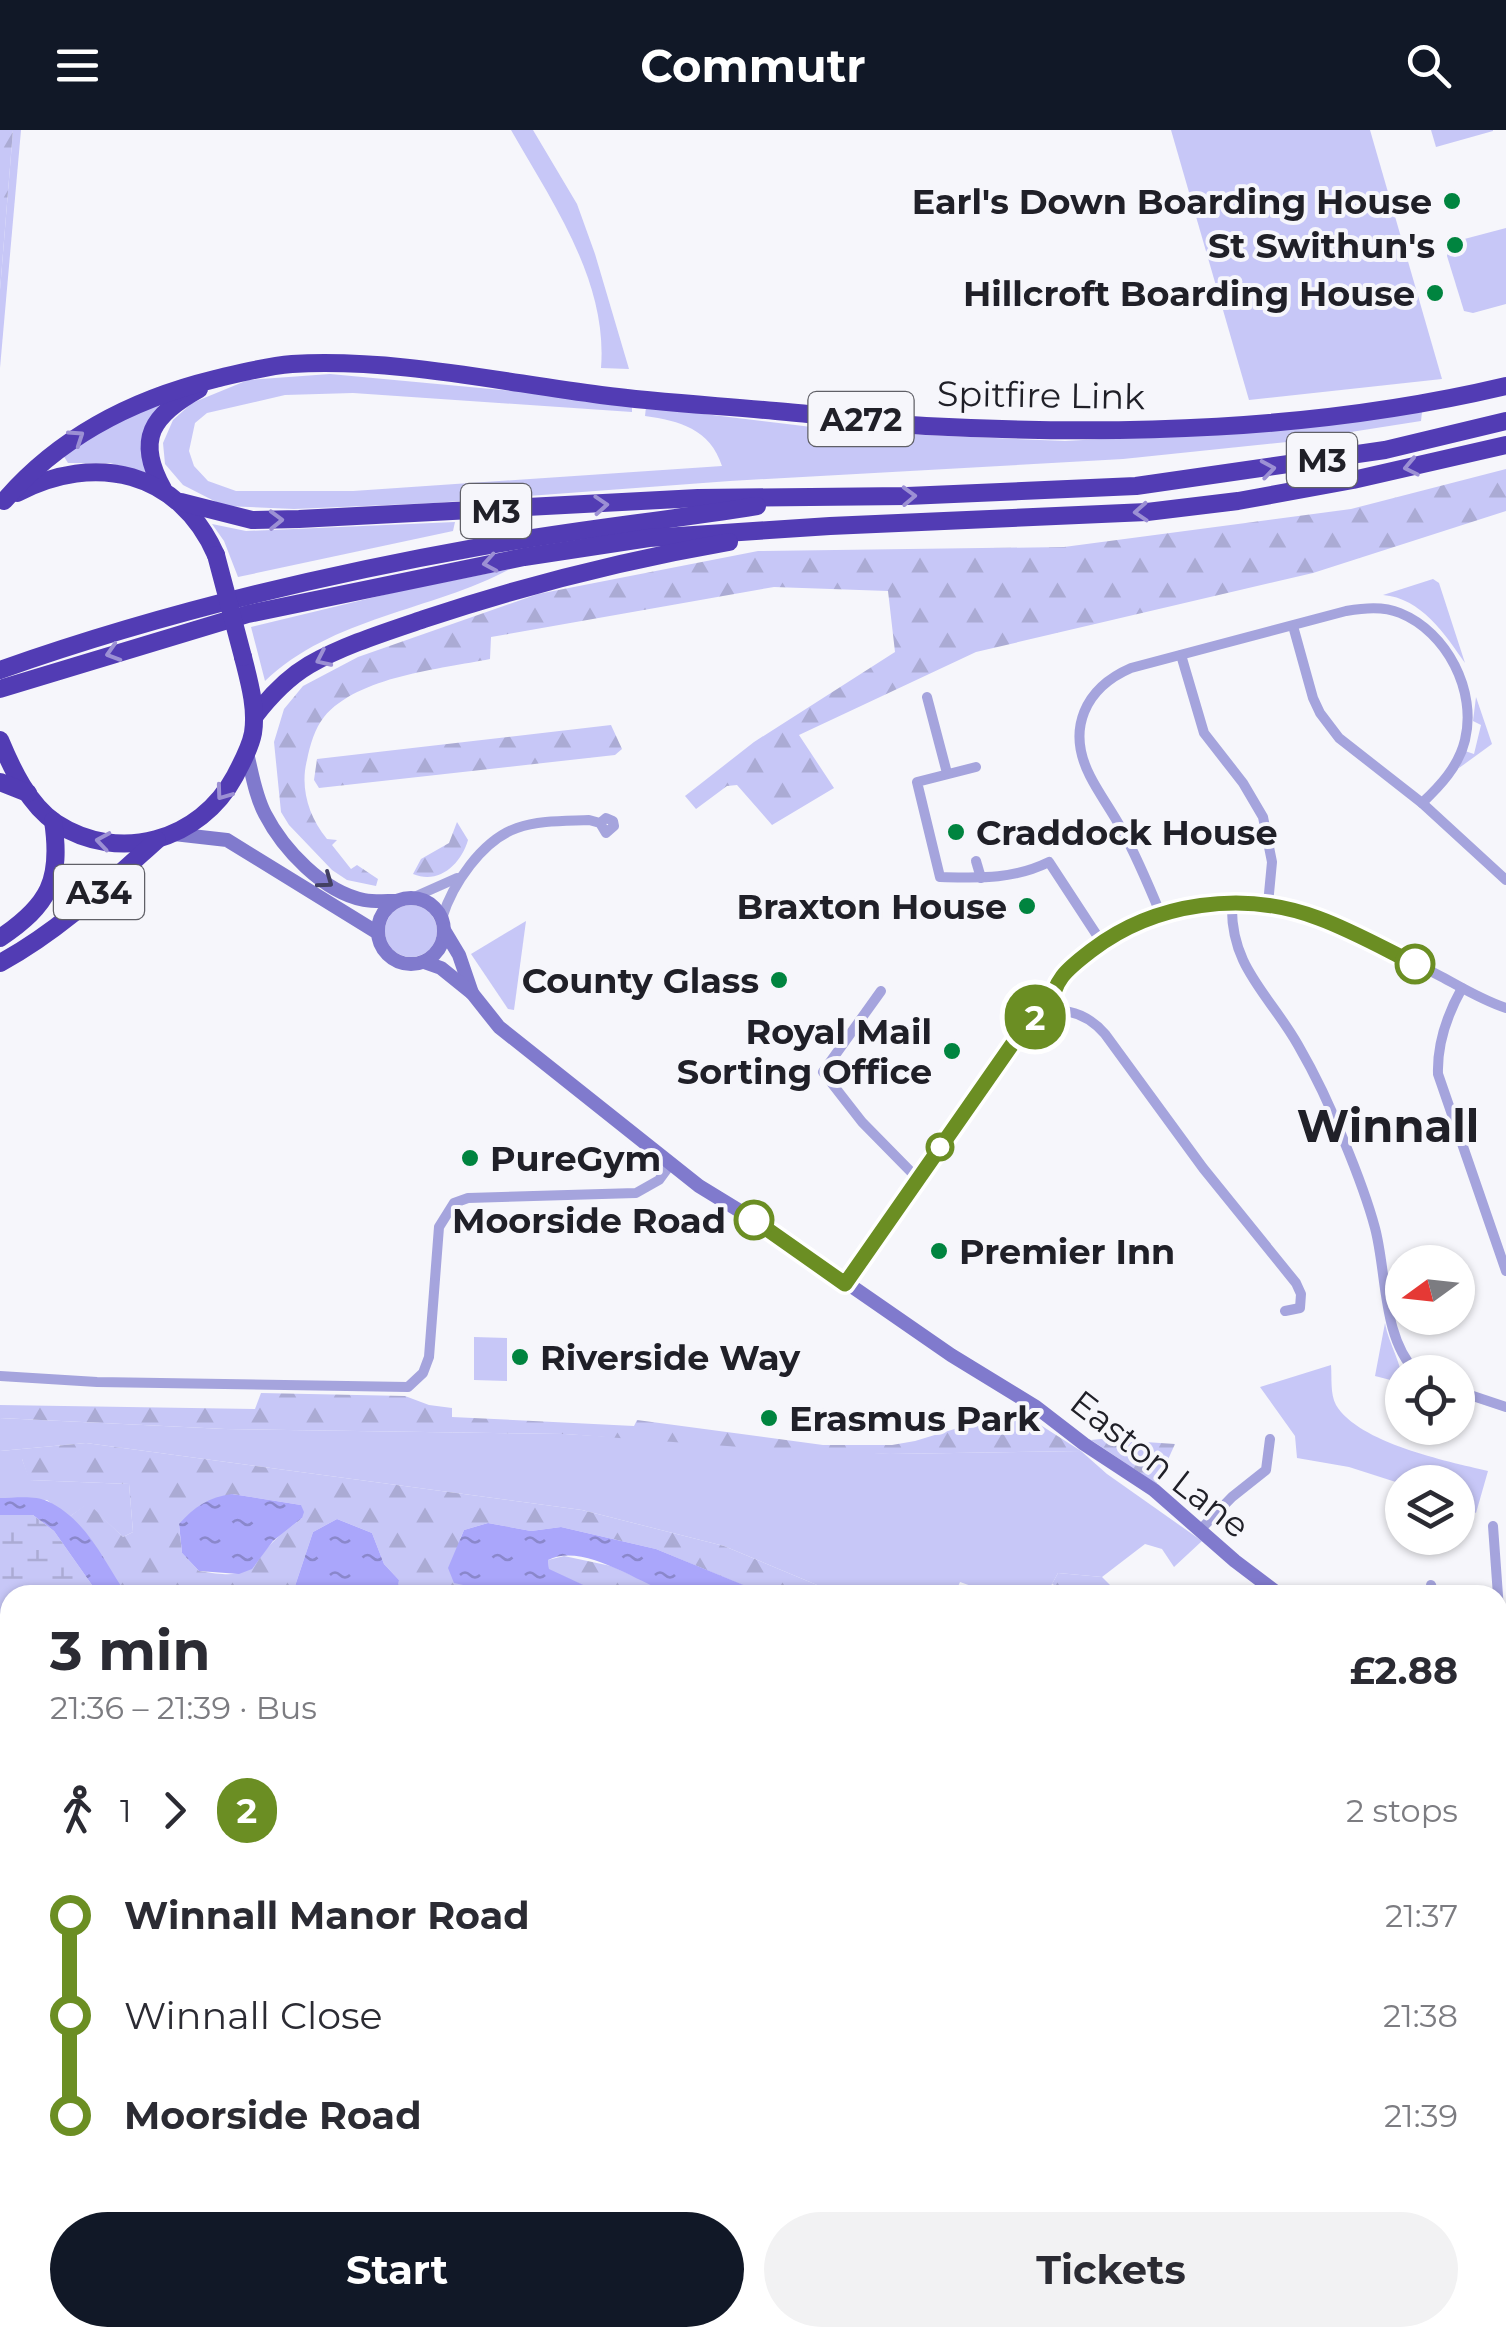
<!DOCTYPE html>
<meta charset="utf-8">
<style>
:root{--surface:#fff;--page:#f2f2f3;--text:#2b2b33;--muted:#7c7c81;--accent:#111827}
body{margin:0;font-family:Montserrat,sans-serif;background:var(--page);color:var(--text);height:100vh;display:flex;flex-direction:column;font-size:38px;white-space:nowrap}
*{box-sizing:border-box;margin:0}
p{font-size:32px;color:var(--muted)}
.icon{flex:none;width:55px;height:55px;fill:none;stroke:currentColor;stroke-width:2;stroke-linecap:round;stroke-linejoin:round}
.map{position:relative;flex:1;overflow:hidden}
.sheet{position:absolute;left:0px;top:1455px;width:1508px;height:762px;display:flex;flex-direction:column;background:var(--surface);border-radius:30px 30px 0 0;box-shadow:0 2px 8px #0004}
.sheet>*{flex:none}
.badge{padding:0 20px;border-radius:32px;font-size:35px;line-height:65px}
.needle{width:65px;rotate:255deg}
.tools{position:absolute;left:1385px;top:1115px;display:grid;gap:20px}
.tools a{display:grid;place-items:center;width:90px;height:90px;border-radius:50%;background:var(--surface);box-shadow:0 2px 8px #0004;font-size:50px}
.map>.badge{position:absolute;translate:-50% -50%;box-shadow:0 0 0 5px #fff}
.legs{display:flex;align-items:center;gap:15px;height:110px;padding:0 50px;font-size:32px}
.legs p{margin-inline-start:auto}
.head{display:flex;align-items:center;justify-content:space-between;height:170px;padding:0 50px}
h1{font-size:55px;font-weight:700;line-height:75px}
.action{display:flex;gap:20px;margin-top:auto;padding:20px 50px}
.action a{flex:1;height:115px;border-radius:60px;background:var(--accent);color:#fff;font-size:40px;font-weight:700;line-height:115px;text-align:center}
.action a+a{background:var(--page);color:var(--text)}
ul{padding:0 50px;list-style:none}
li{display:flex;align-items:center;gap:35px;height:100px;font-size:38px}
li i{display:grid;place-items:center;width:15px;height:100%;margin:0 12px;background:currentColor}
li i::after{content:'';width:25px;height:25px;margin:-12px;border:8px solid;border-radius:50%;background:var(--surface)}
li p{margin-inline-start:auto}
li:first-child i{background:linear-gradient(#0000 50%,currentColor 0)}
li:last-child i{background:linear-gradient(currentColor 50%,#0000 0)}
header{display:flex;justify-content:space-between;align-items:center;height:130px;padding:0 50px;background:var(--accent);color:#fff;font-size:45px;font-weight:700}
.map>svg:first-child{display:block}
.green{fill:#c7c7f7}
.forest{fill:url(#forest-firs);fill-rule:evenodd}
.wetland{fill:url(#wetland-marsh)}
.water{fill:url(#water-ripples)}
.lines{fill:none;stroke-linecap:round;stroke-linejoin:round}
.stream{stroke:#aaa6fb;stroke-width:4}
.river{stroke:#aaa6fb;stroke-width:20}
.street{stroke:#a5a4dd;stroke-width:10}
.secondary{stroke:#807acd;stroke-width:14}
.highway{stroke:#523cb4;stroke-width:18}
.highway-bridge{stroke:#523cb4;stroke-width:18}
.oneway{stroke:#9c90d4}
.oneway2{stroke:#424062}
.line-1-casing{stroke:#fff;stroke-width:22}
.line-1{stroke:#6b8e23;stroke-width:15}
.poi-dot{fill:#00843f;stroke:#f6f6fb;stroke-width:4}
.stop-1-dot{fill:#fff;stroke:#6b8e23;stroke-width:5}
.labels{text-anchor:middle;dominant-baseline:central;stroke-width:8;stroke-linejoin:round;paint-order:stroke}
.shield{fill:#f6f6fb;stroke:#606067;stroke-width:2.5}
.shield-label{font-size:32px;font-weight:bold;fill:#202028}
.poi-label{font-size:35px;font-weight:bold;fill:#202028;stroke:#f6f6fb;text-anchor:end}
.street-label{font-size:35px;fill:#202028;stroke:#f6f6fb}
.stop-label{font-size:35px;font-weight:bold;fill:#202028;stroke:#f6f6fb;text-anchor:end}
.district-label{font-size:45px;font-weight:bold;fill:#202028;stroke:#f6f6fb}
</style>
<header><svg class="icon" aria-label="menu" viewBox="0 0 24 24"><path d="M4 6h16M4 12h16M4 18h16"/></svg>Commutr<svg class="icon" aria-label="search" viewBox="0 0 24 24"><circle cx="10" cy="10" r="6"/><path d="M15 15l6 6"/></svg></header>
<div class="map">
<svg width="1506" height="2217" viewBox="0 0 1506 2217">
<defs>
<pattern id="forest-firs" width="22" height="20" patternUnits="userSpaceOnUse" patternTransform="scale(2.5)"><rect width="22" height="20" fill="#c7c7f7"/><path d="M5 1l3.5 6h-7zM16 11l3.5 6h-7z" fill="#ababd4"/></pattern>
<pattern id="wetland-marsh" width="20" height="14" patternUnits="userSpaceOnUse" patternTransform="scale(2.5)"><rect width="20" height="14" fill="#c7c7f7"/><path d="M1 5h8M5 5V1M11 12h8M15 12V8" fill="none" stroke="#ababd4"/></pattern>
<pattern id="water-ripples" width="26" height="14" patternUnits="userSpaceOnUse" patternTransform="scale(2.5)"><rect width="26" height="14" fill="#aaa6fb"/><path d="M2 4q2-2 4 0t4 0M15 11q2-2 4 0t4 0" fill="none" stroke="#8a87cb"/></pattern>
</defs>
<rect width="100%" height="100%" fill="#f6f6fb"/>
<g class="green">
<path d="M 13,0 L 21,0 L 0,238 L 0,160 Z"/>
<path d="M 511,0 L 533,0 L 577,74 L 595,124 L 629,239 L 601,238 C 608,151 552,72 511,0 Z"/>
<path d="M 1171,0 L 1370,0 L 1442,249 L 1249,270 Z"/>
<path d="M 1431,0 L 1493,0 L 1493,1 L 1436,17 Z"/>
<path d="M 1506,98 L 1506,174 L 1473,183 L 1464,181 L 1447,126 L 1448,118 L 1453,112 Z"/>
<path d="M 330,244 L 632,272 L 632,282 L 353,263 L 285,265 L 207,283 L 195,293 L 189,321 L 194,336 L 208,351 L 236,361 L 353,361 L 722,336 C 710,299 680,291 645,286 L 646,277 L 853,302 L 1065,311 L 1301,298 L 1422,282 L 1421,291 L 1287,312 L 1123,329 L 730,351 L 434,373 L 294,379 L 224,376 L 183,355 L 165,334 L 163,313 L 173,290 L 192,273 L 248,250 Z"/>
<path d="M 165,269 C 139,298 140,306 147,343 L 110,333 L 68,333 L 63,325 L 74,315 Z"/>
<path d="M 455,392 L 453,401 L 238,447 L 224,411 L 212,394 L 246,401 Z"/>
<path d="M 510,439 C 431,481 332,487 265,551 L 251,497 L 400,461 Z"/>
<path d="M 1433,449 L 1439,453 L 1465,533 C 1445,504 1421,468 1383,465 Z"/>
<path d="M 1476,567 L 1492,614 L 1459,638 L 1465,621 L 1474,624 L 1481,595 L 1473,591 Z"/>
<circle cx="411" cy="801" r="26"/>
<path d="M 526,791 L 514,880 L 508,879 L 471,824 Z"/>
<path d="M 1385,1193 C 1389,1215 1403,1235 1402,1253 L 1375,1246 Z"/>
<path d="M 474,1207 L 507,1208 L 507,1251 L 474,1250 Z"/>
<path d="M 1331,1235 C 1332,1247 1330,1264 1336,1275 C 1359,1313 1446,1331 1488,1341 L 1476,1383 L 1458,1374 L 1458,1352 L 1402,1354 L 1349,1337 L 1297,1328 L 1295,1306 L 1260,1257 Z"/>
<path d="M 0,1288 L 225,1299 L 565,1304 L 890,1324 L 1081,1321 L 1107,1344 L 1202,1411 L 1174,1437 L 1162,1419 L 1145,1414 L 1102,1447 L 1058,1443 L 1046,1465 L 997,1465 L 960,1452 L 954,1465 L 841,1465 L 724,1416 L 582,1380 L 86,1313 L 0,1321 Z"/>
<path d="M 0,1329 L 22,1329 L 30,1350 L 129,1354 L 133,1402 L 123,1407 L 88,1374 L 69,1387 L 47,1370 L 0,1368 Z"/>
<path d="M 0,2178 L 10,2185 L 10,2208 L 48,2208 L 63,2217 L 0,2217 Z"/>
<path d="M 144,2208 L 1478,2208 L 1478,2217 L 164,2217 Z"/>
</g>
<g class="forest">
<path d="M 0,0 L 13,0 L 0,160 Z"/>
<path d="M 1506,339 L 1506,381 L 1313,443 L 976,522 L 799,605 L 834,658 L 772,695 L 737,655 L 727,656 L 696,679 L 685,666 L 754,612 L 895,522 L 888,461 L 774,457 L 491,507 L 490,529 C 441,539 358,546 324,587 C 315,598 310,615 307,630 C 300,657 308,686 327,709 L 337,710 L 332,715 L 351,739 L 357,735 L 378,749 L 376,756 L 347,750 L 332,740 L 289,695 L 281,682 L 274,612 L 284,579 L 303,556 L 358,527 L 538,464 L 758,421 L 1064,417 L 1351,379 Z"/>
<path d="M 611,595 L 622,619 L 615,625 L 319,658 L 314,650 L 317,629 Z"/>
<path d="M 457,692 L 468,710 C 461,734 439,755 413,744 L 421,729 L 449,713 Z"/>
<path d="M 261,1263 L 405,1266 L 429,1275 L 452,1278 L 452,1287 L 634,1296 L 637,1290 L 823,1315 L 892,1315 L 915,1311 L 1017,1280 L 1081,1321 L 890,1324 L 794,1321 L 565,1304 L 225,1299 L 0,1288 L 0,1275 L 255,1279 Z"/>
<path d="M 1101,1309 L 1175,1314 L 1157,1354 L 1091,1310 Z"/>
<path d="M 86,1313 L 582,1380 L 724,1416 L 841,1465 L 752,1465 L 745,1456 L 656,1419 L 561,1397 L 531,1401 L 488,1393 L 464,1400 L 460,1409 L 465,1457 L 528,1465 L 540,1455 L 567,1459 L 575,1465 L 397,1465 L 399,1450 L 384,1434 L 372,1403 L 337,1389 L 313,1402 L 292,1465 L 127,1465 L 69,1387 L 88,1373 L 123,1407 L 133,1402 L 129,1354 L 29,1350 L 22,1329 L 0,1329 L 0,1321 ZM 232,1364 L 301,1375 L 302,1388 C 291,1397 279,1405 270,1415 C 242,1446 243,1448 199,1441 L 182,1423 L 179,1395 Z"/>
<path d="M 564,1426 L 611,1436 L 676,1465 L 605,1465 L 549,1440 L 548,1430 Z"/>
<path d="M 1058,1443 L 1102,1447 L 1120,1465 L 1076,1465 L 1052,1454 Z"/>
<path d="M 1506,1728 L 1506,1828 L 1498,1819 L 1498,1733 Z"/>
<path d="M 10,1905 L 10,2110 L 0,2116 L 0,1908 Z"/>
<path d="M 48,2208 L 140,2208 L 193,2217 L 198,2208 L 235,2208 L 234,2217 L 63,2217 Z"/>
<path d="M 735,2208 L 793,2208 L 790,2217 L 733,2217 Z"/>
<path d="M 1018,2208 L 1193,2208 L 1232,2217 L 1061,2217 Z"/>
</g>
<g class="wetland">
<path d="M 0,1385 L 33,1385 L 54,1401 L 99,1465 L 10,1465 L 10,1905 L 0,1908 Z"/>
<path d="M 1498,1819 L 1506,1828 L 1506,2159 L 1498,2173 Z"/>
<path d="M 10,2110 L 10,2156 L 0,2151 L 0,2116 Z"/>
</g>
<g class="water">
<path d="M 232,1364 L 301,1375 L 304,1382 L 302,1388 L 273,1411 L 252,1439 L 239,1444 L 199,1441 L 182,1423 L 179,1394 C 194,1377 209,1367 232,1364 Z"/>
<path d="M 0,1368 C 13,1368 35,1365 47,1371 C 87,1389 104,1432 127,1465 L 99,1465 L 54,1401 L 33,1385 L 0,1385 Z"/>
<path d="M 337,1389 L 372,1403 L 384,1434 L 399,1450 L 397,1465 L 292,1465 L 313,1402 Z"/>
<path d="M 488,1393 L 531,1401 L 561,1397 L 656,1419 L 746,1456 L 752,1465 C 728,1465 696,1471 673,1464 C 639,1454 584,1412 548,1430 L 549,1439 L 605,1465 L 575,1465 L 567,1459 L 540,1455 L 528,1465 L 504,1464 L 454,1453 L 448,1438 L 464,1400 Z"/>
<path d="M 1061,2208 L 1157,2208 L 1198,2217 L 1104,2217 Z"/>
</g>
<g class="lines">
<g class="stream">
<path d="M 0,1620 L 10,1627"/>
<path d="M 1498,1807 L 1506,1811"/>
<path d="M 0,2067 L 10,2055"/>
<path d="M 0,2160 L 10,2165"/>
<path d="M 91,2208 L 110,2217"/>
<path d="M 272,2217 L 275,2208"/>
<path d="M 1478,2217 L 1478,2208"/>
</g>
<g class="river">
<path d="M 0,1865 L 10,1858"/>
<path d="M 1498,2136 L 1506,2123"/>
<path d="M 1498,2173 L 1506,2159"/>
</g>
<g class="street">
<path d="M 1293,496 L 1313,568 L 1320,583 L 1339,608 L 1422,673 L 1506,750"/>
<path d="M 1181,525 L 1204,603 L 1243,653 L 1263,687 L 1272,732 L 1268,774"/>
<path d="M 927,567 L 947,643"/>
<path d="M 976,637 L 917,652 L 940,747 C 979,748 1012,750 1049,732 L 1102,813"/>
<path d="M 976,731 L 981,748"/>
<path d="M 412,768 L 457,748"/>
<path d="M 1232,774 C 1230,837 1269,864 1298,915 C 1316,946 1331,978 1344,1011 C 1356,1040 1367,1068 1375,1098 C 1387,1143 1382,1207 1416,1242"/>
<path d="M 1161,785 C 1149,756 1137,727 1122,700 C 1112,681 1099,664 1090,646 C 1066,599 1085,558 1131,538 L 1346,481 C 1364,478 1383,476 1400,483 C 1447,502 1477,561 1465,610 C 1459,636 1440,656 1422,673"/>
<path d="M 442,788 C 452,755 482,710 517,698 C 539,690 566,691 589,690 L 600,693 L 606,688 L 613,691 L 614,696 L 606,703 L 600,693"/>
<path d="M 1462,858 C 1447,885 1437,913 1438,944 L 1506,1141"/>
<path d="M 881,861 L 823,942 L 862,992 L 918,1049"/>
<path d="M 1051,880 C 1050,848 1075,833 1098,815 C 1128,794 1162,782 1198,777 C 1290,762 1364,807 1444,848 C 1464,859 1484,871 1506,878"/>
<path d="M 845,1154 L 1028,893 C 1053,871 1085,881 1105,904 L 1203,1038 L 1296,1153 L 1301,1164 L 1300,1178 L 1285,1181"/>
<path d="M 0,1246 L 97,1252 L 408,1257 L 423,1243 L 429,1227 L 439,1097 L 454,1073 L 468,1068 L 636,1063 L 659,1050 L 670,1035"/>
<path d="M 1458,1261 L 1506,1277"/>
<path d="M 1493,1396 L 1505,1563 L 1499,1592"/>
<path d="M 1200,1400 L 1232,1367 L 1266,1340 L 1270,1309"/>
<path d="M 1431,1455 L 1435,1465"/>
<path d="M 1498,1677 L 1506,1653"/>
</g>
<g class="secondary">
<path d="M 247,623 C 252,643 255,665 265,684 C 283,719 323,762 364,770 C 374,772 386,771 396,771"/>
<path d="M 174,704 L 227,710 L 378,803"/>
<circle cx="411" cy="801" r="33"/>
<path d="M 444,800 L 459,825 L 472,863"/>
<path d="M 424,832 L 441,838 L 472,863 L 499,897 L 699,1056 L 766,1097 L 951,1225 L 1036,1277 L 1084,1314 L 1154,1360 L 1235,1431 L 1280,1465"/>
<path d="M 1498,1592 L 1506,1596"/>
</g>
<g class="highway">
<path d="M 163,359 C 135,309 152,285 199,259"/>
<path d="M 17,363 C 95,322 179,341 216,425"/>
<path d="M 4,371 C 60,306 133,269 215,249 C 240,243 266,236 292,234 C 394,228 500,252 601,265 C 662,273 725,276 787,282 C 833,286 880,294 926,296 C 1120,306 1316,301 1506,256"/>
<path d="M 181,372 L 252,390 L 299,389 L 698,368 L 907,366 L 1136,356 L 1385,320 L 1506,291"/>
<path d="M 0,540 C 155,485 317,446 479,417 C 571,400 664,391 757,376"/>
<path d="M 0,559 L 248,484 L 524,427 L 649,408 L 830,396 L 1147,382 L 1238,371 L 1353,350 L 1506,315"/>
<path d="M 254,587 C 270,566 287,548 309,535 C 344,515 386,502 424,489 C 523,456 625,430 729,412"/>
<path d="M 0,610 C 12,639 29,675 56,693 C 119,734 200,711 235,646 C 242,632 250,619 253,603 C 257,578 249,551 243,527"/>
<path d="M 0,652 L 28,663"/>
<path d="M 0,808 C 49,775 62,750 53,691"/>
<path d="M 0,833 C 59,801 107,755 157,710"/>
</g>
<path class="highway-bridge" d="M 216,425 L 243,527"/>
</g>
<defs><path id="oneway-chevron" d="M-2-3.5L2.5 0L-2 3.5" fill="none" stroke-width="1.6" stroke-linecap="round" stroke-linejoin="round" transform="scale(2.5)"/></defs>
<g class="oneway">
<use href="#oneway-chevron" transform="translate(77 307) rotate(-34)"/>
<use href="#oneway-chevron" transform="translate(1411 337) rotate(168)"/>
<use href="#oneway-chevron" transform="translate(1268 339) rotate(-9)"/>
<use href="#oneway-chevron" transform="translate(909 366) rotate(-2)"/>
<use href="#oneway-chevron" transform="translate(601 375) rotate(-4)"/>
<use href="#oneway-chevron" transform="translate(1141 382) rotate(176)"/>
<use href="#oneway-chevron" transform="translate(276 390) rotate(-1)"/>
<use href="#oneway-chevron" transform="translate(490 433) rotate(170)"/>
<use href="#oneway-chevron" transform="translate(113 523) rotate(163)"/>
<use href="#oneway-chevron" transform="translate(323 529) rotate(155)"/>
<use href="#oneway-chevron" transform="translate(223 663) rotate(126)"/>
<use href="#oneway-chevron" transform="translate(103 711) rotate(-171)"/>
</g>
<use class="oneway2" href="#oneway-chevron" transform="translate(326 751) rotate(36)"/>
<g class="lines">
<g class="line-1-casing">
<path id="line-1" d="M 754,1090 L 845,1154 L 1018,906 L 1036,886 L 1052,880 C 1051,850 1070,837 1092,820 C 1155,772 1244,760 1318,788 C 1351,800 1383,818 1415,834"/>
</g>
<use href="#line-1" class="line-1"/>
</g>
<g class="poi-dot">
<circle cx="1452" cy="71" r="10"/>
<circle cx="1455" cy="115" r="10"/>
<circle cx="1435" cy="163" r="10"/>
<circle cx="956" cy="702" r="10"/>
<circle cx="1027" cy="776" r="10"/>
<circle cx="779" cy="850" r="10"/>
<circle cx="952" cy="921" r="10"/>
<circle cx="470" cy="1028" r="10"/>
<circle cx="939" cy="1121" r="10"/>
<circle cx="520" cy="1227" r="10"/>
<circle cx="769" cy="1288" r="10"/>
</g>
<g class="stop-1-dot">
<circle cx="1415" cy="834" r="18"/>
<circle cx="940" cy="1017" r="12"/>
<circle cx="754" cy="1090" r="18"/>
</g>
<g class="labels">
<g class="shield">
<rect x="808.5" y="262" width="105" height="54" rx="8"/>
<rect x="1287" y="303" width="70" height="54" rx="8"/>
<rect x="461" y="354" width="70" height="54" rx="8"/>
<rect x="54" y="735" width="90" height="54" rx="8"/>
</g>
<g class="shield-label">
<text x="861" y="289">A272</text>
<text x="1322" y="330">M3</text>
<text x="496" y="381">M3</text>
<text x="99" y="762">A34</text>
</g>
<g class="poi-label">
<text x="1432" y="71">Earl's Down Boarding House</text>
<text x="1435" y="115">St Swithun's</text>
<text x="1415" y="163">Hillcroft Boarding House</text>
<text x="976" y="702" text-anchor="start">Craddock House</text>
<text x="1007" y="776">Braxton House</text>
<text x="759" y="850">County Glass</text>
<text x="932" y="901">Royal Mail<tspan x="932" dy="40">Sorting Office</tspan></text>
<text x="490" y="1028" text-anchor="start">PureGym</text>
<text x="959" y="1121" text-anchor="start">Premier Inn</text>
<text x="540" y="1227" text-anchor="start">Riverside Way</text>
<text x="789" y="1288" text-anchor="start">Erasmus Park</text>
</g>
<g class="street-label">
<text transform="translate(1041 265) rotate(1)">Spitfire Link</text>
<text transform="translate(1160 1334) rotate(38)">Easton Lane</text>
</g>
<g class="stop-label">
<text x="726" y="1090">Moorside Road</text>
</g>
<g class="district-label">
<text x="1388" y="995">Winnall</text>
</g>
</g>
</svg>
<div class="tools">
<a><svg class="needle" viewBox="-14 -14 28 28"><path d="M0-13l5 13h-10z" fill="#e53935"/><path d="M0 13l5-13h-10z" fill="#7c7c81"/></svg></a>
<a><svg class="icon" aria-label="locate" viewBox="0 0 24 24"><circle cx="12" cy="12" r="6"/><path d="M12 2v4M12 18v4M2 12h4M18 12h4"/></svg></a>
<a><svg class="icon" aria-label="layers" viewBox="0 0 24 24"><path d="M12 4l9 5-9 5-9-5zM3 14l9 5 9-5"/></svg></a>
</div>
<b class="badge" style="left:1035px;top:887px;background:#6b8e23;color:#fff">2</b>
<section class="sheet">
<div class="head"><div><h1>3 min</h1><p>21:36 – 21:39 · Bus</p></div><b>£2.88</b></div>
<div class="legs"><svg class="icon" aria-label="walk" viewBox="0 0 24 24"><circle cx="13" cy="4" r="2"/><path d="M13 8l-2 6 4 7M11 14l-3 7M7 12l3-4h3l4 4"/></svg>1<svg class="icon" aria-label="forward" viewBox="0 0 24 24"><path d="M9 5l7 7-7 7"/></svg><b class="badge" style="background:#6b8e23;color:#fff">2</b><p>2 stops</p></div>
<ul>
<li><i style="color:#6b8e23"></i><b>Winnall Manor Road</b><p>21:37</p></li>
<li><i style="color:#6b8e23"></i><span>Winnall Close</span><p>21:38</p></li>
<li><i style="color:#6b8e23"></i><b>Moorside Road</b><p>21:39</p></li>
</ul>
<div class="action"><a>Start</a><a>Tickets</a></div>
</section>
</div>
